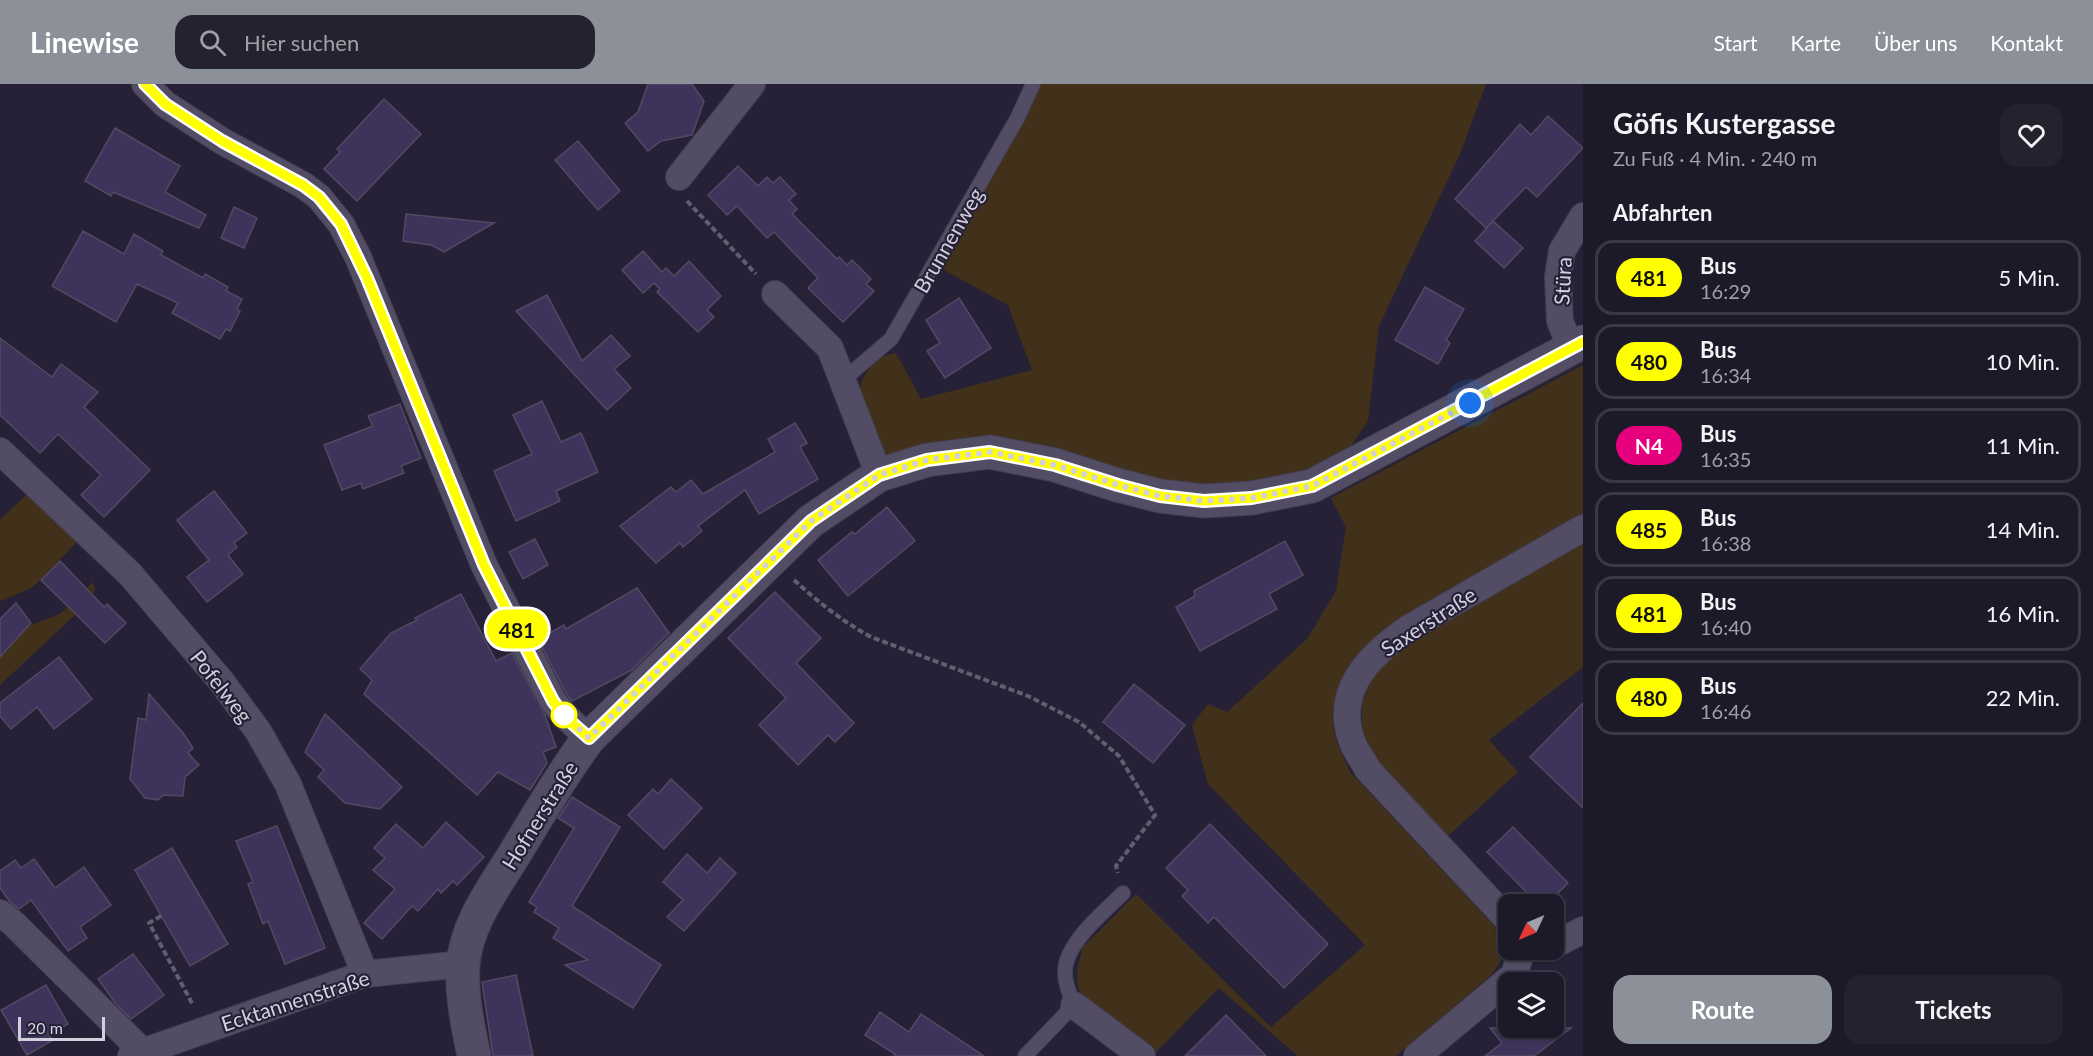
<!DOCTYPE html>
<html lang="de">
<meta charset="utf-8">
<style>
:root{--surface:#1c1928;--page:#252230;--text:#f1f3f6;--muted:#a0a0a8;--line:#3a3845;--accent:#8c9099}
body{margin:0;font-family:Lato,sans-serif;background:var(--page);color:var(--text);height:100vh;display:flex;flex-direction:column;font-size:22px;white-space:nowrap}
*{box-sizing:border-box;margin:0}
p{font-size:20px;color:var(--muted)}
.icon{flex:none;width:33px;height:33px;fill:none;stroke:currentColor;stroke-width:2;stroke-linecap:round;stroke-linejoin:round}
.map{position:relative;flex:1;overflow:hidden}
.side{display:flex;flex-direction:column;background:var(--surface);width:510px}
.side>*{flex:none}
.badge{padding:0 12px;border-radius:20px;font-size:21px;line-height:39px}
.needle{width:39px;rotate:226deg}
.buttons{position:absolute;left:1498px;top:810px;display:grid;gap:12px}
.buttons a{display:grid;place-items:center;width:66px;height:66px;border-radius:12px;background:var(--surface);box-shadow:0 2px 4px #0004,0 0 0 2px var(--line);font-size:30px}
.scale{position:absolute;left:18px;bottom:15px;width:87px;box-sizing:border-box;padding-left:6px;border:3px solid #d3d0de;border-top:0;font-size:16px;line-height:21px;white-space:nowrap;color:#d3d0de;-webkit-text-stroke:4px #262136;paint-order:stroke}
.you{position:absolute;width:30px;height:30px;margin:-15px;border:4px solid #fff;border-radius:50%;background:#1a73e8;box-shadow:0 0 0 9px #1a73e833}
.map>.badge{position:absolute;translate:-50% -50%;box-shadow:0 0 0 3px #fff}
h2{padding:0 30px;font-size:22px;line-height:54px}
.round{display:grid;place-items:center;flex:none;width:63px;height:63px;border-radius:18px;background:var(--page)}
.headline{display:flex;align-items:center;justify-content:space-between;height:102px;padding:0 30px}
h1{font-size:28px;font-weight:700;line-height:45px}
.primary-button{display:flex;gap:12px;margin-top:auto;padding:12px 30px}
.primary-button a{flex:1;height:69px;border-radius:18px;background:var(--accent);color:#fff;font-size:24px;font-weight:700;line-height:69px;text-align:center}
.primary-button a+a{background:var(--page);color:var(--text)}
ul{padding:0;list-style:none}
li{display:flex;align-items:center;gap:18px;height:75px;margin:0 12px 9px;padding:0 18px;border:3px solid var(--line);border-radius:18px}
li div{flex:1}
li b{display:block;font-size:22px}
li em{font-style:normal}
li .badge{min-width:66px;font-weight:700;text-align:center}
header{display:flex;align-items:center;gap:36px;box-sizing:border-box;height:84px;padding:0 30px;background:var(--accent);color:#fff}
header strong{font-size:28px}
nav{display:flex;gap:33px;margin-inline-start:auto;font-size:21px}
.search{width:420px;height:54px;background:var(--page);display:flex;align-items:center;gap:15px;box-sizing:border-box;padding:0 21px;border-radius:18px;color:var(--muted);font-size:22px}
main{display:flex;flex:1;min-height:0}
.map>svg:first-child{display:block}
.green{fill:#42311a}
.building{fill:#3e345b;stroke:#504b62;stroke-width:1.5}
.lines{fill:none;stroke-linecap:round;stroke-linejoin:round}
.service-casing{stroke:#423d4f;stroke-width:16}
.minor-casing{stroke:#423d4f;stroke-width:28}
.secondary-casing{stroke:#423d4f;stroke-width:35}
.path{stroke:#625e70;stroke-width:4;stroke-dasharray:6 3;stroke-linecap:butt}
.service{stroke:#524d64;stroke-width:14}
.minor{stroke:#524d64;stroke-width:26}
.secondary{stroke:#524d64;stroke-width:33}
.line-casing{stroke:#fff;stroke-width:14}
.line{stroke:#ff0;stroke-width:9}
.walk{stroke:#d3d0de;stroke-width:6;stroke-dasharray:0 10.8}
.stop-dot{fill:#fff;stroke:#ff0;stroke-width:3}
.labels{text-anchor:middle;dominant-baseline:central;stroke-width:4.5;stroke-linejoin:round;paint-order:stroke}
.street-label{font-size:21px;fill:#d3d0de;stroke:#262136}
</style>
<header>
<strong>Linewise</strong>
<div class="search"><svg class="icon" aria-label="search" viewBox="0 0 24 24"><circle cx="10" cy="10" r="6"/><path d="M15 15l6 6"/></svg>Hier suchen</div>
<nav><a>Start</a><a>Karte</a><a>Über uns</a><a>Kontakt</a></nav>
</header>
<main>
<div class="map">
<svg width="1583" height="972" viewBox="0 0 1583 972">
<rect width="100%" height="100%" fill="#262136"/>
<g class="green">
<path d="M 1031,0 L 1486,0 L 1460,70 L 1379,242 L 1368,337 L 1344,372 L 1333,378 L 1292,391 L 1247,400 L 1206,404 L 893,373 C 879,369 875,357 870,345 C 867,337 861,328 859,320 C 855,298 873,271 896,269 L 921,315 L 1032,286 L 1008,221 L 942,185 Z"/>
<path d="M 1583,281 L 1583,434 L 1370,559 C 1347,588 1323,619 1337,658 C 1340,668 1346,678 1350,688 L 1495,843 C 1504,867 1506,874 1489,893 L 1396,972 L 1298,972 L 1219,904 L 1155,969 L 1087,919 L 1078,904 L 1077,886 L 1083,863 L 1136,810 L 1271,943 L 1365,861 L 1208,700 L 1192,641 L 1208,620 L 1227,628 L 1307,555 L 1336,507 L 1346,443 L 1331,414 Z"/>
<path d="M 29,408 L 76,454 L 76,459 L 33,503 L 2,517 L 0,515 L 0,436 Z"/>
<path d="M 1583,458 L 1583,583 L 1489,656 L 1518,688 L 1447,753 L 1375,675 L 1362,645 L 1362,619 L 1373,590 L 1401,562 Z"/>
<path d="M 93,498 L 95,505 L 90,517 L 0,601 L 0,573 L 29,542 L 60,530 Z"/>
</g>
<g class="building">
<path d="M 648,0 L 692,0 L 704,17 L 692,51 L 661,57 L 648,67 L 625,39 L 638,28 Z"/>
<path d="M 384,15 L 421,50 L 357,117 L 324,85 L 340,68 L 337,65 Z"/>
<path d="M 1548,32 L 1583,64 L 1537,113 L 1526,103 L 1486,144 L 1455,115 L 1520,40 L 1531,51 Z"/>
<path d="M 115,44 L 180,82 L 165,108 L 206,131 L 199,144 L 113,108 L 111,112 L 85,97 Z"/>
<path d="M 578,57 L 620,107 L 598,126 L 555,76 Z"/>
<path d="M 738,82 L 758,102 L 767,93 L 773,99 L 780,93 L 796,110 L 789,116 L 797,125 L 792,130 L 837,175 L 839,173 L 847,181 L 852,176 L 871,195 L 866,200 L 874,207 L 843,238 L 808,204 L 818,194 L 774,148 L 767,154 L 737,122 L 727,131 L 708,111 Z"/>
<path d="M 234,123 L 257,134 L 244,164 L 221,154 Z"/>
<path d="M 406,130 L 494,139 L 444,168 L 431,161 L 403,157 Z"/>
<path d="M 1493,137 L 1523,164 L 1504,184 L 1475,157 Z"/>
<path d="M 83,147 L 124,170 L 134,150 L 163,167 L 161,171 L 203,194 L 205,190 L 228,203 L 226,207 L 242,215 L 237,225 L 240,227 L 230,247 L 226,245 L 220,255 L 172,229 L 178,219 L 137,200 L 116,238 L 52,202 Z"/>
<path d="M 643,167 L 662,188 L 666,184 L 674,192 L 689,177 L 721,212 L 707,226 L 714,233 L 698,248 L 657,208 L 660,205 L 654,199 L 643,209 L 622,186 Z"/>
<path d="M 1425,203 L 1464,225 L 1446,256 L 1450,259 L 1438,280 L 1395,256 Z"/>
<path d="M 547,211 L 582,277 L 611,251 L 630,272 L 614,285 L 631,304 L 607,326 L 516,227 Z"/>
<path d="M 959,214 L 991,264 L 945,294 L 927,267 L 940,259 L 926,236 Z"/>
<path d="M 0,254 L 52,293 L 61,280 L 98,308 L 84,323 L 150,386 L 104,433 L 81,411 L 101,391 L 58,350 L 40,369 L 0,331 Z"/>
<path d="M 542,317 L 561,358 L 581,349 L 598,388 L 556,407 L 560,417 L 516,437 L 494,387 L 532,370 L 513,331 Z"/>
<path d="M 400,320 L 421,374 L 401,382 L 404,389 L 363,405 L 361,399 L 342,406 L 324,361 L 373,342 L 368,332 Z"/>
<path d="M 795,339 L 807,359 L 800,363 L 818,395 L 759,430 L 745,406 L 698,442 L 702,447 L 683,463 L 680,459 L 656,479 L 620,442 L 671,403 L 676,408 L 691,396 L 703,410 L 775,368 L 768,355 Z"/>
<path d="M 214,407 L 247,449 L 234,459 L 237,463 L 228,471 L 243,490 L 207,518 L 187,493 L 209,476 L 177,436 Z"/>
<path d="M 887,423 L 915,457 L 848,512 L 818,476 L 852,448 L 855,450 Z"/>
<path d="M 535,455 L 548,481 L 523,495 L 509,468 Z"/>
<path d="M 1285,457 L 1303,491 L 1269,510 L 1277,525 L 1200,567 L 1176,523 L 1195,512 L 1194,507 Z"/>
<path d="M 60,477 L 104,523 L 107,520 L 126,539 L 105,559 L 41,496 Z"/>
<path d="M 637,504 L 669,549 L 632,586 L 572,617 L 566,609 L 538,555 L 564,541 L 566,545 Z"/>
<path d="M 775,508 L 821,554 L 796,579 L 854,639 L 835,658 L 828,651 L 798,681 L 759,641 L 786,614 L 728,554 Z"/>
<path d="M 461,510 L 496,577 L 512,569 L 545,631 L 556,663 L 543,668 L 547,679 L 530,706 L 498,688 L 477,711 L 364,610 L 372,596 L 360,585 L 391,549 L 417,536 L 415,534 Z"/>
<path d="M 16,519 L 31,539 L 0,573 L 0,535 Z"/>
<path d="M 59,573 L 92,615 L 54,645 L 37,623 L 11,645 L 0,632 L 0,619 Z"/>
<path d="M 1134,600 L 1185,641 L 1153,679 L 1103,638 Z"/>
<path d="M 149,610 L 183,649 L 193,664 L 188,669 L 199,681 L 185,693 L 183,712 L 163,711 L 158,716 L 145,714 L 130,695 L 138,634 L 146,636 Z"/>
<path d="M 1583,619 L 1583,724 L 1530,673 Z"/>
<path d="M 325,630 L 402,703 L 380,725 L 345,719 L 318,693 L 324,686 L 305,668 Z"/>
<path d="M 671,695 L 702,724 L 664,765 L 628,731 L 653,705 L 658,710 Z"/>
<path d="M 572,713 L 620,743 L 572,822 L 661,881 L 633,924 L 565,881 L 588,876 L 553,854 L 559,844 L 534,828 L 537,823 L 529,818 L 574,744 L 558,734 Z"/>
<path d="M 446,738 L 484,773 L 457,801 L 453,797 L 441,809 L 438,805 L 418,827 L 412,822 L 382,855 L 364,839 L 395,805 L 373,786 L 385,774 L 374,764 L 396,740 L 423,764 Z"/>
<path d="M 1210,740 L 1328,860 L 1284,904 L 1214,833 L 1208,839 L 1182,812 L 1188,806 L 1166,784 Z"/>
<path d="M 277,742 L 325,864 L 285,880 L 268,837 L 263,840 L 248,800 L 253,798 L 236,757 Z"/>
<path d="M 1513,743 L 1568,799 L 1547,820 L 1538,820 L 1487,768 Z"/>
<path d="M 172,764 L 228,860 L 190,882 L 135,786 Z"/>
<path d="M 687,770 L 707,789 L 720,774 L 736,789 L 684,847 L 667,833 L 683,816 L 663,798 Z"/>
<path d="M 34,775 L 55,804 L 84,783 L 111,821 L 80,843 L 87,854 L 68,867 L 31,816 L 19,825 L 10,818 L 0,804 L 0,787 L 15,776 L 21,784 Z"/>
<path d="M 133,870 L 164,911 L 131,935 L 116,920 L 98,895 Z"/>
<path d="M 516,891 L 533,972 L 493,972 L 482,898 Z"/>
<path d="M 46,901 L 68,940 L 49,951 L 53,956 L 27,971 L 1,926 Z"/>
<path d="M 880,928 L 909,948 L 921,930 L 984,972 L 894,972 L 895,970 L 865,951 Z"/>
<path d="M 1226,931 L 1266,972 L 1185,972 Z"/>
<path d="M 1490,944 L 1571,944 L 1534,972 L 1485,972 L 1502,959 Z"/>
</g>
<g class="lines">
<g class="service-casing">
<g id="service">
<path d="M 843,296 L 891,255 L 1018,33 L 1033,0"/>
<path d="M 1025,972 L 1074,921 C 1070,911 1065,901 1065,889 C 1064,860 1104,828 1123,809"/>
</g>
</g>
<g class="minor-casing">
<g id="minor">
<path d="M 145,0 L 165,20 L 222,57 L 303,101 L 319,113 L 341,140 L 358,173 L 484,481 L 553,617 L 565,632 L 589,654"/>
<path d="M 679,93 L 752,0"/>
<path d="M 775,210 L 830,264 L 879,391"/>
<path d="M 1571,265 L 1560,237 L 1558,193 L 1562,167 L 1583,132"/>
<path d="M 0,367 L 130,490 L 221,597 L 258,647 L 288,700 L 365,890"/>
<path d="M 0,829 L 14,840 L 143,968"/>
<path d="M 1509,837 L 1368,686 C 1364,678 1358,670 1354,662 C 1331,609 1368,572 1409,544 L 1583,444"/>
<path d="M 1554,861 L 1583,846"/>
<path d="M 1074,921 L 1142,972"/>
<path d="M 131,972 L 365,890 L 463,880"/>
<path d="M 1417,972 L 1514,891 L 1522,866"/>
</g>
</g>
<g class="secondary-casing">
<path id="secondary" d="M 474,972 C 468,942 461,912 463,881 C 466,839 496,801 517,766 C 540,728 562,690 589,654 L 811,437 L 879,391 L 927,376 L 990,368 L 1055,381 L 1117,401 L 1160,412 L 1204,417 L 1252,414 L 1312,402 L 1583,258"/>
</g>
<g class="path">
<path d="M 687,117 L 756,190"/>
<path d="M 794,496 C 818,518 842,537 871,553 L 1028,612 L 1079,638 L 1119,672 L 1155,731 L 1116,782 L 1118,789"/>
<path d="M 161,832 L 149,839 L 193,921"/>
</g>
<use href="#service" class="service"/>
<use href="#minor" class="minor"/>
<use href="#secondary" class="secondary"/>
</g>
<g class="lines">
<g class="line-casing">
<path id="line" d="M 145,0 L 165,20 L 222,57 L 303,101 L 319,113 L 341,140 L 367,194 L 484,481 L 553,617 L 564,632 L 589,654 L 811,437 L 879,391 L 927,376 L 990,368 L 1055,381 L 1118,401 L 1160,412 L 1204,417 L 1252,414 L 1312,402 L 1583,258"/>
</g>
<use href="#line" class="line"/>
<path class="walk" d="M 564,631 L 589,654 L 811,437 L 879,391 L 927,376 L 990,368 L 1055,381 L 1118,401 L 1160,412 L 1204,417 L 1252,414 L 1312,402 L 1470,319"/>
</g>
<circle class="stop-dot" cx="564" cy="631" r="12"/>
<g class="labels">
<g class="street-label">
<text transform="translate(948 156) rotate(-60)">Brunnenweg</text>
<text transform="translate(1562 197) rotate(-87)">Stüra</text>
<text transform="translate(1428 537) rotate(-33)">Saxerstraße</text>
<text transform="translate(222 602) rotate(52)">Pofelweg</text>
<text transform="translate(539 731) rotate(-58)">Hofnerstraße</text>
<text transform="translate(295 916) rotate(-18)">Ecktannenstraße</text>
</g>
</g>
</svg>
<div class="buttons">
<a><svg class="needle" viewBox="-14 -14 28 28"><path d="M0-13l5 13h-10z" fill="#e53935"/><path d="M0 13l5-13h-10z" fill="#a0a0a8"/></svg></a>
<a><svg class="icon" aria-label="layers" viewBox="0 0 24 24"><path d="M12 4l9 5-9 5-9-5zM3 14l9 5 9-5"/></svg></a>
</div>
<div class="scale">20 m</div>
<div class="you" style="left:1470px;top:319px"></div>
<b class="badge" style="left:517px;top:545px;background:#ff0;color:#111">481</b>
</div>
<section class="side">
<div class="headline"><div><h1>Göfis Kustergasse</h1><p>Zu Fuß · 4 Min. · 240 m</p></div><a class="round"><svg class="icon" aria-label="heart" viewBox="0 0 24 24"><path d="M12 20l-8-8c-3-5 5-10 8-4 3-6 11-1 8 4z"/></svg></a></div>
<h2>Abfahrten</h2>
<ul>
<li><span class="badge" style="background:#ff0;color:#111">481</span><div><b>Bus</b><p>16:29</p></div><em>5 Min.</em></li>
<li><span class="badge" style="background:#ff0;color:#111">480</span><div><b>Bus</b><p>16:34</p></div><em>10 Min.</em></li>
<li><span class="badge" style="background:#e6007e;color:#fff">N4</span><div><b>Bus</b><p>16:35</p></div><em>11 Min.</em></li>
<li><span class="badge" style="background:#ff0;color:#111">485</span><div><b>Bus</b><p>16:38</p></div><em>14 Min.</em></li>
<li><span class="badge" style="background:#ff0;color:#111">481</span><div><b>Bus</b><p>16:40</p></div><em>16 Min.</em></li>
<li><span class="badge" style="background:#ff0;color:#111">480</span><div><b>Bus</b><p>16:46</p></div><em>22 Min.</em></li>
</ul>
<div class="primary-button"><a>Route</a><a>Tickets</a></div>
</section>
</main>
